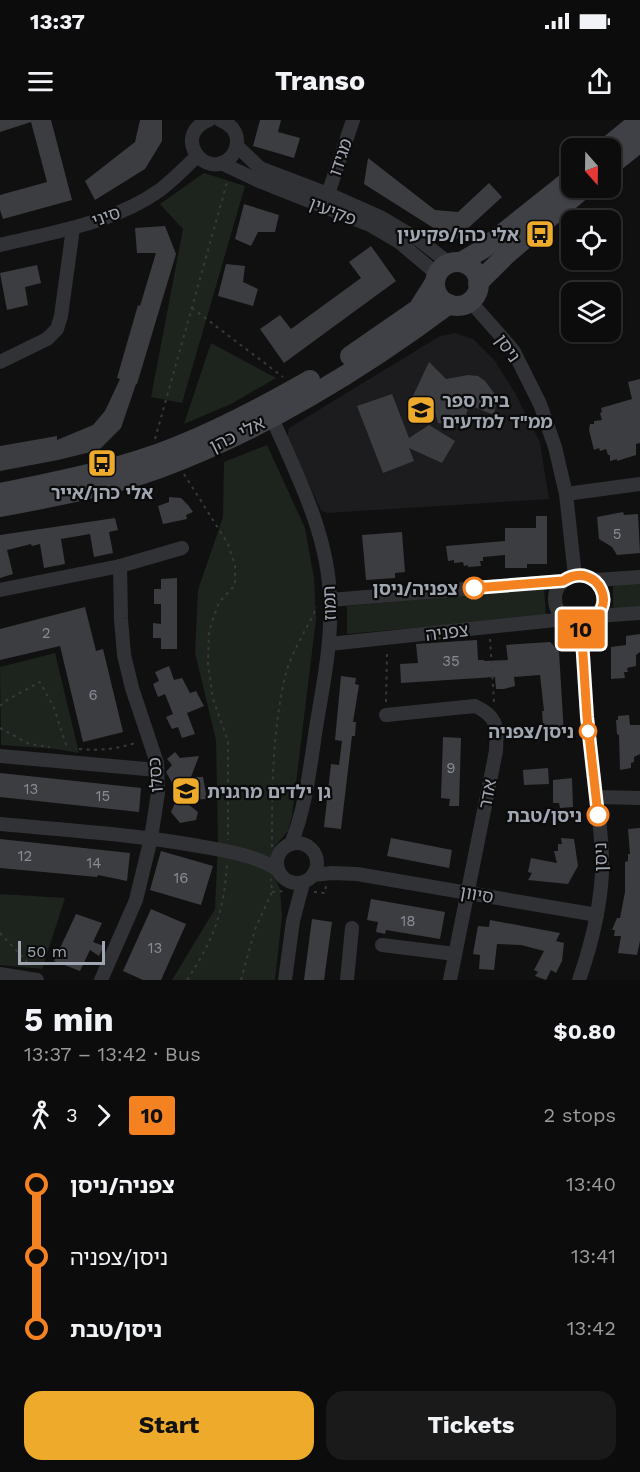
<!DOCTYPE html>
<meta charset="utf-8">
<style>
:root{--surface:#0c0c0d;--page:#1a1a1b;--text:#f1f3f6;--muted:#9a9b9d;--line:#2c2c2e;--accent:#eeaa2b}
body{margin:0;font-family:"Work Sans","Noto Sans Hebrew",sans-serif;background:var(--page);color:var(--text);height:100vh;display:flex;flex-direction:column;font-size:22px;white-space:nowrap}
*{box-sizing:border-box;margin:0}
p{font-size:20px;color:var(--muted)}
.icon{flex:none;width:33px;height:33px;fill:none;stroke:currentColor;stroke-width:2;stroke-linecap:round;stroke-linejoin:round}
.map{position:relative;height:860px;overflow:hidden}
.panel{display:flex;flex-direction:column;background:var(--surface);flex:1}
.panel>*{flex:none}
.badge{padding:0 12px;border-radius:4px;font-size:21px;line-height:39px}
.needle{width:39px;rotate:160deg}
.fabs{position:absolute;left:561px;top:18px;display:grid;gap:12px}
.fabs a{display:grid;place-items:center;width:60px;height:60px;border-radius:12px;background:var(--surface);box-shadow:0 2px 4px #0004,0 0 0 2px var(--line);font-size:30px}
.scale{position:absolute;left:18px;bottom:15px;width:87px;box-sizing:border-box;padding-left:6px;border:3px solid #a1a7b2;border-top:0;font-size:16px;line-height:21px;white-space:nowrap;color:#a1a7b2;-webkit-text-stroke:4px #0b0b0c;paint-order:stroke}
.map>.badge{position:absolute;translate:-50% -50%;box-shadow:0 0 0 3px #fff}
.legs{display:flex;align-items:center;gap:9px;height:66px;padding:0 24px;font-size:20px}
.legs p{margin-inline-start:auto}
.head{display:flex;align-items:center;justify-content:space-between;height:102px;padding:0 24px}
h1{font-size:33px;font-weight:700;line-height:45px}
.primary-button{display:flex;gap:12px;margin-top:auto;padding:12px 24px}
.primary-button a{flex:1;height:69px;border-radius:18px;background:var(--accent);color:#111;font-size:24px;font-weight:700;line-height:69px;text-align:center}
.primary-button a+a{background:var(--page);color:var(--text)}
ul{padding:0 24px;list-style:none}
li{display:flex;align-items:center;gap:21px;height:72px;font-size:22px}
li i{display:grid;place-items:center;width:9px;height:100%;margin:0 8px;background:currentColor}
li i::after{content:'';width:15px;height:15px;margin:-8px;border:4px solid;border-radius:50%;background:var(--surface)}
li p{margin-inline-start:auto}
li:first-child i{background:linear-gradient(#0000 50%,currentColor 0)}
li:last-child i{background:linear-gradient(currentColor 50%,#0000 0)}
.status{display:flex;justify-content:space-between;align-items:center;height:42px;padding:0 30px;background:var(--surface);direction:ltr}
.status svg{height:16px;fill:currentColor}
header{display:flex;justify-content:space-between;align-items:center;height:78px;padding:0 24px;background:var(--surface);font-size:27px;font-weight:700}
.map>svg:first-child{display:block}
.built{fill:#1c1c1e}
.green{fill:#1c241d}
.building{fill:#3c3d41}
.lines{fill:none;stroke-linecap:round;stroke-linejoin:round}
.path{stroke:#37393d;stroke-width:2;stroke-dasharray:3 4.5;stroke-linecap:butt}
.street{stroke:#313236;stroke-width:14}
.secondary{stroke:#3f4146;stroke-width:20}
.line-1-casing{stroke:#fff;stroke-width:14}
.line-1{stroke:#f58220;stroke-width:9}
.stop-1-dot{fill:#fff;stroke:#f58220;stroke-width:3}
.labels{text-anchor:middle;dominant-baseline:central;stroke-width:4.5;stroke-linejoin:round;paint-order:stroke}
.number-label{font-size:15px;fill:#888c96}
.street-label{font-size:18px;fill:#a1a7b2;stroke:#0b0b0c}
.poi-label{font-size:18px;font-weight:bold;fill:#a1a7b2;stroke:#0b0b0c;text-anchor:start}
.stop-label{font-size:18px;font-weight:bold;fill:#a1a7b2;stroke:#0b0b0c;text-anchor:end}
</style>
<div class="status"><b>13:37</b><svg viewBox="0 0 49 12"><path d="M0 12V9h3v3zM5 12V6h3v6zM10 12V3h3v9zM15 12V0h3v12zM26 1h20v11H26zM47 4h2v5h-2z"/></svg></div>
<header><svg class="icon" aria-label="menu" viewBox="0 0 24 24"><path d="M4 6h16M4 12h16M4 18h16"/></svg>Transo<svg class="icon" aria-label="share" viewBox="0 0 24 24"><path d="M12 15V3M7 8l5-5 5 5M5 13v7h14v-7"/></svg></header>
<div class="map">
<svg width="640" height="860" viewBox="0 0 640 860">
<rect width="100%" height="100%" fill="#101011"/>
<path class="built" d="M 455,213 L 473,219 L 495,241 L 515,273 L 540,323 L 549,379 L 327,393 L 321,390 L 287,318 L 289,308 L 440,216 Z"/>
<g class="green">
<path d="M 204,53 L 245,66 L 182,283 L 151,277 L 183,109 L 160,84 Z"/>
<path d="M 211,223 L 276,258 L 231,284 L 184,304 Z"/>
<path d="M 267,325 L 305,408 L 314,458 L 316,499 L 292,696 L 288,711 L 275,726 L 273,754 L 280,769 L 282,796 L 275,860 L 172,860 L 215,789 L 218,723 L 216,620 L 195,533 L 198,470 L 223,397 L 224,342 Z"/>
<path d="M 640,462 L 640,489 L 613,491 L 613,463 Z"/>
<path d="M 544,468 L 546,496 L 347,514 L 347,486 Z"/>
<path d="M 55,533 L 79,633 L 56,629 L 1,625 L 0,547 Z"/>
<path d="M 0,774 L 65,778 L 42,849 L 0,845 Z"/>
</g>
<g class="building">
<path d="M 0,0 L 51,0 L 72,80 L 3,99 L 0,90 L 0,75 L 47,62 L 31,2 L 0,12 Z"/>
<path d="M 140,0 L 162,0 L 162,21 L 145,49 L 95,80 L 85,61 L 135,22 Z"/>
<path d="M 260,0 L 281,0 L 278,12 L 300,18 L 294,38 L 253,26 Z"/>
<path d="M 368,38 L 435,90 L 458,92 L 489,63 L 502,77 L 454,121 L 364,64 Z"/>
<path d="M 244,84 L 279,95 L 275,112 L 258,112 L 251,126 L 235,119 Z"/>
<path d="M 165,106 L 176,134 L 137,264 L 136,264 L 121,308 L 99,330 L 58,340 L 0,351 L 0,326 L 57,316 L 57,320 L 93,305 L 105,291 L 120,259 L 117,258 L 138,185 L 140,186 L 156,133 L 137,133 L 135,108 Z"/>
<path d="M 371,126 L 396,161 L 284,243 L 260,209 L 280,195 L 291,209 L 361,158 L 349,142 Z"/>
<path d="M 226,144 L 245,146 L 243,162 L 258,169 L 253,186 L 218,176 Z"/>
<path d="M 37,145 L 41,163 L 25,167 L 28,185 L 7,190 L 0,153 Z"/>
<path d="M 429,242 L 446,259 L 468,255 L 478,256 L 485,261 L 494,273 L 496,283 L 494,295 L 469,285 L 465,298 L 460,297 L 458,306 L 438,303 L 434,288 L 411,280 Z"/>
<path d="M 640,259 L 640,323 L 636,324 L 636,335 L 617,341 L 617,339 L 610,341 L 610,335 L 608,335 L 606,329 L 600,331 L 599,328 L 594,330 L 589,310 L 590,304 L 594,304 L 594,301 L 602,300 L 600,293 L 602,292 L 601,288 L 632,279 L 628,262 Z"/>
<path d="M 392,274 L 409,318 L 429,305 L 455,321 L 442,343 L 409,328 L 414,341 L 383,353 L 357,286 Z"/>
<path d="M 169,377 L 181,378 L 188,385 L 193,392 L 186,395 L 187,399 L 163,404 L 158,386 L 169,382 Z"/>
<path d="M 623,392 L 624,395 L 638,394 L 640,433 L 617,435 L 612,427 L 599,419 L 597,397 Z"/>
<path d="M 536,396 L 547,396 L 547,444 L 527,444 L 527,448 L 505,448 L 505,435 L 483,437 L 483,441 L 480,441 L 481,446 L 468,447 L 468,445 L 464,446 L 463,442 L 454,443 L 454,440 L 448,441 L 446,426 L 505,421 L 505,408 L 536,408 Z"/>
<path d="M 115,398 L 118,410 L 109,412 L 113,433 L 94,437 L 90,414 L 61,419 L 65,444 L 44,448 L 40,424 L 32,426 L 31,424 L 7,430 L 13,454 L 0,458 L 0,415 Z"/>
<path d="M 402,412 L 405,452 L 395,453 L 395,458 L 366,460 L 362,415 Z"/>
<path d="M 177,458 L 177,529 L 161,529 L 161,518 L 153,518 L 153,503 L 161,504 L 161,484 L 154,484 L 154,469 L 161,469 L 161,459 Z"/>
<path d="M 85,487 L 96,531 L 103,529 L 123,612 L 83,622 L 60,526 L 0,540 L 0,509 Z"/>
<path d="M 640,514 L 640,532 L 636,535 L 636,546 L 627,548 L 628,552 L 624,552 L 625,558 L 611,559 L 611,527 L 626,525 L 626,516 Z"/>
<path d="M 477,520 L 478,540 L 484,540 L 484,541 L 508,540 L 506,525 L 550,522 L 559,531 L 564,615 L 546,617 L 545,605 L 543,605 L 542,591 L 544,591 L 540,555 L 514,557 L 515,566 L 504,569 L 496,569 L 495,557 L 401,563 L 400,544 L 418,543 L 416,524 Z"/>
<path d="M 169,546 L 174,560 L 182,558 L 190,573 L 196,571 L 204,586 L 187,593 L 195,614 L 182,618 L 178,607 L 172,609 L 166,597 L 173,594 L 165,574 L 158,577 L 153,564 L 159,561 L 155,552 Z"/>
<path d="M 341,556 L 356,558 L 355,564 L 359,565 L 353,602 L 356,602 L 355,616 L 352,616 L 341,709 L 324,707 L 331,644 L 339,645 L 342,621 L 335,620 Z"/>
<path d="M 629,595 L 630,605 L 640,605 L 640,634 L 634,637 L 634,642 L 631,643 L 631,648 L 620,650 L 619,615 L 617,614 L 616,600 L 618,600 L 618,596 Z"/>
<path d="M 443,617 L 461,618 L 459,686 L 449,686 L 450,679 L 441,678 Z"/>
<path d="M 175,632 L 180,638 L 199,636 L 191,657 L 203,657 L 207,679 L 183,680 L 198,692 L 196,700 L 180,703 L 171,692 L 175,683 L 174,666 L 166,652 L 172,645 L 167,639 Z"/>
<path d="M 548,648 L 549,664 L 524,665 L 523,650 Z"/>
<path d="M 0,653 L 141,668 L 139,692 L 0,677 Z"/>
<path d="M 572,658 L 573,687 L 560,688 L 559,683 L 553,683 L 553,660 Z"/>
<path d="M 640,708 L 640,821 L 637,835 L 618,833 L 621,816 L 614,816 L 615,810 L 612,810 L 617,798 L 620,798 L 625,772 L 625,742 L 628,741 L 628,734 L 630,734 L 628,709 Z"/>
<path d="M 391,718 L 452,730 L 449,748 L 387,736 Z"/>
<path d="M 561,718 L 574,719 L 578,746 L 568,764 L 528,760 L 532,753 L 528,752 L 531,738 L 557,743 L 554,731 L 558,731 L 558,724 L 562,724 Z"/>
<path d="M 0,719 L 130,733 L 127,761 L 98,755 L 97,757 L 0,748 Z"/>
<path d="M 161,731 L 213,746 L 201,785 L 150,770 Z"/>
<path d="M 371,779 L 445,792 L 440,819 L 386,810 L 385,814 L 376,812 L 378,802 L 367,800 Z"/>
<path d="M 151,789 L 186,804 L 161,860 L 143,860 L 123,851 Z"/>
<path d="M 76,794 L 102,803 L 93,822 L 104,826 L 99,836 L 90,830 L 80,851 L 54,841 Z"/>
<path d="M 312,799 L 332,802 L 324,860 L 304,860 Z"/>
<path d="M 490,800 L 560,813 L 556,821 L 564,823 L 562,841 L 556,853 L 551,850 L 546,860 L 535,856 L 538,852 L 534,850 L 544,831 L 521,825 L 497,824 L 494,850 L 479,849 L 480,835 L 473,834 L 478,806 L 489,807 Z"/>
</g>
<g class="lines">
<g class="path">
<path d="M 192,188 L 283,257"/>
<path d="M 155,319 L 228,59"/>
<path d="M 184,354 L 228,424 L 235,445 L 235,465 L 219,482 L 209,511 L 208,544 L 213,579 L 228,621 L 228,720"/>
<path d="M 490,519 L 494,582"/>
<path d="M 386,582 L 387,531"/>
<path d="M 0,586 L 7,580 L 40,562 L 54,588 L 67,628"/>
<path d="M 0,608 L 29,624 L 50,627"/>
<path d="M 79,629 C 101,631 118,629 138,622"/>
<path d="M 272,727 C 272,670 272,610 286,553 C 291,534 308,506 317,487"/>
<path d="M 272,772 L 284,771"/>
<path d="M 314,772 L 325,773 L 326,766"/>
<path d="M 0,813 L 27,842 L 26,847"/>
<path d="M 187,860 C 214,819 224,792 227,743"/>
<path d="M 241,860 L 255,809 L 272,772 L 271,759"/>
</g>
<g class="street">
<path d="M 209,0 C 171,15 205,61 230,38 C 234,34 237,28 237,21 C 237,10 230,4 220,0"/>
<path d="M 237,26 L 260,48 L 328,74 L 382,98 L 419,120 L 449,143"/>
<path d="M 221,43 L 259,61 L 370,105 L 399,122 L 437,154"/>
<path d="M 328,74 L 353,0"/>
<path d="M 0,125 C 53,112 114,103 160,70 C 173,60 185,48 197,36"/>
<path d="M 470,181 L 513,230 L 540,284 L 555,327 L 566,374 L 575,456"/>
<path d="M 0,242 L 47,219 L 57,209 L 61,196 L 73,108"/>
<path d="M 272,298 C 297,355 329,416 330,480 C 332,523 323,565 316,608 C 310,647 306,687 291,724"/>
<path d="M 566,374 L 640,364"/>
<circle cx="579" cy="479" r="24"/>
<path d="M 595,460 L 640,457"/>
<path d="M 0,470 L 120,446 L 182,428"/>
<path d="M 330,480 L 563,461"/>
<path d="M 597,496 L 640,493"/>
<path d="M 329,524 L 565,499"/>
<path d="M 386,595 L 475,586 C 499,597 497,608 496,631 L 450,860"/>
<path d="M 0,636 L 157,650"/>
<path d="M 596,677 L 640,678"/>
<path d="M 0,704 C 65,710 129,714 193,725 C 222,730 252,734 277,749"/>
<circle cx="297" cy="743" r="20"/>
<path d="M 313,755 L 332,753 L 357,754 L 597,795"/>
<path d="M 382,825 L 455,834"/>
<path d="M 0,854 L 37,860"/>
<path d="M 101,860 L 136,780 L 151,718 L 158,673 L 157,643 L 132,568 L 124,535 L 121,499 L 120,446"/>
<path d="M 285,860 L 293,801 L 303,763"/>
<path d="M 347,860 L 352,808"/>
<path d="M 579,860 C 591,826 600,790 602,753 C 603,714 595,674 591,635 C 586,591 584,548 581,504"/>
</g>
<g class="secondary">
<path d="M 606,28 L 640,0"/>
<path d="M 610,46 L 640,22"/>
<path d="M 461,142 L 483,129 L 572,58"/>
<circle cx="457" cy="164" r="22"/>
<path d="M 478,163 L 506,135 L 584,68"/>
<path d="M 350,236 L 418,189 L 435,162"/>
<path d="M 0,373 C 59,361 122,349 178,326 C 223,308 268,284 310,260"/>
<path d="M 0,387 C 54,377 108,367 160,348 C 261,311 364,248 449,184"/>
</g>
</g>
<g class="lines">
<g class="line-1-casing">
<path id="line-1" d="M 474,468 L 563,461 C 598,438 624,493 581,504 L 587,597 L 598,695"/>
</g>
<use href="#line-1" class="line-1"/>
</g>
<defs>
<g id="bus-square" transform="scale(1.5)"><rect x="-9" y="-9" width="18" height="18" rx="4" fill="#eeaa2b" stroke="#0b0b0c"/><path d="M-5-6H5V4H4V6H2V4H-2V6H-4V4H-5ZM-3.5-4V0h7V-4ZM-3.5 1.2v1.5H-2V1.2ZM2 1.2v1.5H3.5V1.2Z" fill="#111"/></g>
<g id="school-square" transform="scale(1.5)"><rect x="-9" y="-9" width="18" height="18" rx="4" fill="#eeaa2b" stroke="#0b0b0c"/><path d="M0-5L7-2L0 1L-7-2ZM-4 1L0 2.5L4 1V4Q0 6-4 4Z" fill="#111"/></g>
</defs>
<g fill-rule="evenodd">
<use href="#bus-square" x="540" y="114"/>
<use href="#school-square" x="421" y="290"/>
<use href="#bus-square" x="102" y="343"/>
<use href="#school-square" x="186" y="671"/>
</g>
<g class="stop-1-dot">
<circle cx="474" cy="468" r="10"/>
<circle cx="588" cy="611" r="8"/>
<circle cx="598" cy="695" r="10"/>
</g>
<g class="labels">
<g class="number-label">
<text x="617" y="414">5</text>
<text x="46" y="513">2</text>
<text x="451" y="541">35</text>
<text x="93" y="575">6</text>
<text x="451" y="648">9</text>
<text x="31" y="669">13</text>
<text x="103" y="676">15</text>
<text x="25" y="736">12</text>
<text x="94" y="743">14</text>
<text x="181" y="758">16</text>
<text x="408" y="801">18</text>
<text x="155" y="828">13</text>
</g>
<g class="street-label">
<text transform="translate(340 37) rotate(-71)">מגידו</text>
<text transform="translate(333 91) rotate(21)">פקיעין</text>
<text transform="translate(106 96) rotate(-20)">סיני</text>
<text transform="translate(508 228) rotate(55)">ניסן</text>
<text transform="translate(237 314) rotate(-26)">אלי כהן</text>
<text transform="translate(329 483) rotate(-92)">תמוז</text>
<text transform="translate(447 512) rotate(-7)">צפניה</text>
<text transform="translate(155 655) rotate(-95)">כסלו</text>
<text transform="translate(487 674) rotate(-79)">אדר</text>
<text transform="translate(600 737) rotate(-91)">ניסן</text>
<text transform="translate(477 774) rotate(10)">סיוון</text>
</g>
<g class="poi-label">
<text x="519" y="114" text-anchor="end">אלי כהן/פקיעין</text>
<text x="442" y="280">בית ספר<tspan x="442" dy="21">ממ"ד למדעים</tspan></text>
<text x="102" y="372" text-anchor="middle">אלי כהן/אייר</text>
<text x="207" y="671">גן ילדים מרגנית</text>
</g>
<g class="stop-label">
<text x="458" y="468">צפניה/ניסן</text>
<text x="574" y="611">ניסן/צפניה</text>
<text x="582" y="695">ניסן/טבת</text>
</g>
</g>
</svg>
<div class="fabs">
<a><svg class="needle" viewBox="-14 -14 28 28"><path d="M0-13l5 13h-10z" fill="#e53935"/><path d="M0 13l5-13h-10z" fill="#9a9b9d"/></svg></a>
<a><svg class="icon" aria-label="locate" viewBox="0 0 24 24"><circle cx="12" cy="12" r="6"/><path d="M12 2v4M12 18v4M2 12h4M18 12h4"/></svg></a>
<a><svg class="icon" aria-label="layers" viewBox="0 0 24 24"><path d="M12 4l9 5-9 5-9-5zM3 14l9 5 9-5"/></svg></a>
</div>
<div class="scale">50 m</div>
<b class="badge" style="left:581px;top:509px;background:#f58220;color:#111">10</b>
</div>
<section class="panel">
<div class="head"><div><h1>5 min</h1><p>13:37 – 13:42 · Bus</p></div><b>$0.80</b></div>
<div class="legs"><svg class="icon" aria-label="walk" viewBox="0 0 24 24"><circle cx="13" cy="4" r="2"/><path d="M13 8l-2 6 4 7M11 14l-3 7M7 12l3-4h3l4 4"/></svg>3<svg class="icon" aria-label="forward" viewBox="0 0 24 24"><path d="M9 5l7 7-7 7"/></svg><b class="badge" style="background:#f58220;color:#111">10</b><p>2 stops</p></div>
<ul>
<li><i style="color:#f58220"></i><b>צפניה/ניסן</b><p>13:40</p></li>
<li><i style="color:#f58220"></i><span>ניסן/צפניה</span><p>13:41</p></li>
<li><i style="color:#f58220"></i><b>ניסן/טבת</b><p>13:42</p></li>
</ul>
<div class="primary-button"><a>Start</a><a>Tickets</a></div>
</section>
